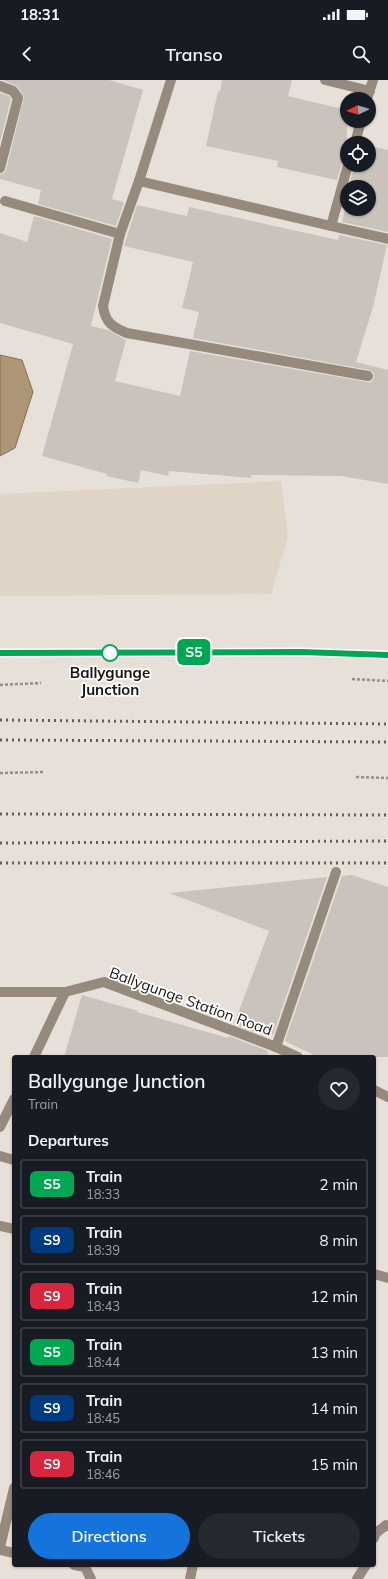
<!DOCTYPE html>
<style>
:root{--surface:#171b24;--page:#242831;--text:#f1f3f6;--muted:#9ea1a6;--line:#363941;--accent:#1573dc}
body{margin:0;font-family:Mulish,sans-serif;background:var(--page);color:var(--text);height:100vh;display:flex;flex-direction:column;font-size:15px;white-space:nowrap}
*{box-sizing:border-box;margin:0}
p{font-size:13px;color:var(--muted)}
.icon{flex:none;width:22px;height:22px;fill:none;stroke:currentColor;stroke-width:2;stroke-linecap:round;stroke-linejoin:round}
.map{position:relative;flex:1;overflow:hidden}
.details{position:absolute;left:12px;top:975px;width:364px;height:512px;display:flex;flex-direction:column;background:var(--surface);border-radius:4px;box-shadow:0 1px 3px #0004}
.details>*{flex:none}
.badge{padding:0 8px;border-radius:6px;font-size:14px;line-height:26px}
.needle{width:26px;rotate:265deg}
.fabs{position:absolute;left:340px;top:12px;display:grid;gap:8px}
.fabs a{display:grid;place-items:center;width:36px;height:36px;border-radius:50%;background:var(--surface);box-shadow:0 1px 3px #0004;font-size:20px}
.map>.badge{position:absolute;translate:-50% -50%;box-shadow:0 0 0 2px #fff}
h2{padding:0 16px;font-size:15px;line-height:36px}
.round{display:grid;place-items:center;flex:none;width:42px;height:42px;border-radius:21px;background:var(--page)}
.headline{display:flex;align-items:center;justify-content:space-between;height:68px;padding:0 16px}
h1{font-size:19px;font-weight:600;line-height:30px}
.button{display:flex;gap:8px;margin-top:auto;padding:8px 16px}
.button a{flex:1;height:46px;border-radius:24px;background:var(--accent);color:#fff;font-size:16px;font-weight:600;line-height:46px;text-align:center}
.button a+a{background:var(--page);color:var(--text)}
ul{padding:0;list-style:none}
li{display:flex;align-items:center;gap:12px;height:50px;margin:0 8px 6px;padding:0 8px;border:2px solid var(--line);border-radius:4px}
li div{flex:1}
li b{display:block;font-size:15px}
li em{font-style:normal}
li .badge{min-width:44px;font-weight:700;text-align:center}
.status{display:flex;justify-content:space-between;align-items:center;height:28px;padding:0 20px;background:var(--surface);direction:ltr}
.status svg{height:11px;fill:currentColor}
header{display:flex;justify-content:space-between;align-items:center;height:52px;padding:0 16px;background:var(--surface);font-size:18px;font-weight:600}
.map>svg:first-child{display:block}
.built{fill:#dfd4c5}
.water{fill:#ad9675;stroke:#817058}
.building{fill:#c9c3bb}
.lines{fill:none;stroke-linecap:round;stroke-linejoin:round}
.path{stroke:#938e89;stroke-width:2.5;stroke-dasharray:3 2;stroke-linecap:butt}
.minor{stroke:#958a7c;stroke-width:10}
.rail{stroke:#63605b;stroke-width:3;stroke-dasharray:2 4;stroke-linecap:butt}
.line-casing{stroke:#fff;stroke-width:9}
.line{stroke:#00a651;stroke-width:6}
.stop-dot{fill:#fff;stroke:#00a651;stroke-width:2}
.labels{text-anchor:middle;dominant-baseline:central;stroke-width:3.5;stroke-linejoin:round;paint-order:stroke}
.stop-label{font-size:15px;font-weight:bold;fill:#191714;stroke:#fff}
.street-label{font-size:15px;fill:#191714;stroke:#fff}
</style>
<div class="status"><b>18:31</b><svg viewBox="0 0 49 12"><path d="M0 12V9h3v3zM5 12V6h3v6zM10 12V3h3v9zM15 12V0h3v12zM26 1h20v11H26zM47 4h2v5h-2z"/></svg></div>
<header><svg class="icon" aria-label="back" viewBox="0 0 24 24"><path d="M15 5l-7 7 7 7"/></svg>Transo<svg class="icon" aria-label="search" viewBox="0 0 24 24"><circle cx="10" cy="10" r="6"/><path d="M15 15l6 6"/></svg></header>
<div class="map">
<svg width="388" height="1499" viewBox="0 0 388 1499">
<rect width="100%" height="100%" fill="#e7e0d8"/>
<path class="built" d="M 281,401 L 288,457 L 271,514 L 0,516 L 0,414 Z"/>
<path class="water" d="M 0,275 L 22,280 L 33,312 L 15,368 L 0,376 Z"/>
<g class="building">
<path d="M 3,0 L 109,0 L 143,10 L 112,119 L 124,122 L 116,146 L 38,124 L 41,110 L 0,99 L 0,94 L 4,93 L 6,90 L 24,17 L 18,7 Z"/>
<path d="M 222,0 L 292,0 L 288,16 L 347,30 L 347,61 L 349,61 L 349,63 L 347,63 L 347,79 L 342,83 L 337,100 L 277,87 L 278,81 L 206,66 L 218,11 L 220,12 Z"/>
<path d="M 0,13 L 9,16 L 11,19 L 0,62 Z"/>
<path d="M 369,66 L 388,70 L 388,152 L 342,142 L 347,121 L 347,129 L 369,129 L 369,107 L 350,107 L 351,103 L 350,103 L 354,85 L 369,85 Z"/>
<path d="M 137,125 L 187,136 L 189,127 L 338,160 L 339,155 L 387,165 L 373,227 L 356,282 L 388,290 L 388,404 L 341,396 L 251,395 L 251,398 L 169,391 L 168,396 L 141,390 L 138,403 L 106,396 L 107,394 L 42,376 L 73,264 L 0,243 L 0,153 L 27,162 L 34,136 L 112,159 L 91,246 L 108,250 L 126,260 L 115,301 L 180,316 L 190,271 L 367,302 L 371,302 L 374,298 L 374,293 L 369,290 L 193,258 L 199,232 L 182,228 L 193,182 L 124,166 Z"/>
<path d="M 352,795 L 388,807 L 388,977 L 318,977 L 285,961 L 342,796 Z"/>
<path d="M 327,797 L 273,955 L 263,950 L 262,955 L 234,944 L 269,851 L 169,813 Z"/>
<path d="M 82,915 L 138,931 L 137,932 L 228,958 L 229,956 L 268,971 L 267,977 L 64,977 Z"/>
</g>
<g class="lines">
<g class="path">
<path d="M 352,599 L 388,601"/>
<path d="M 0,605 L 41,603"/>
<path d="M 0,693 L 45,692"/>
<path d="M 356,697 L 388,698"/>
</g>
<g class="minor">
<path d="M 171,0 L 139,101 L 120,154 L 103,226 C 105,242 112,247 127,253 L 368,296"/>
<path d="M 325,0 L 370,11"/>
<path d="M 0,6 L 13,11 L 18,18 L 0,88"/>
<path d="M 367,19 L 373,0"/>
<path d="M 355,63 L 361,41"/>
<path d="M 348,85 L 331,146 L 388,159"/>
<path d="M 139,101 L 331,146"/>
<path d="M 5,121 L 120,154"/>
<path d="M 0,912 L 65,912 L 104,902 L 276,967 L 298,977"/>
<path d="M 276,967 L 336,792"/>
<path d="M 34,977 L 65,912"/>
<path d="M 374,1010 L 388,1017"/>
<path d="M 0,1047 L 14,1019"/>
<path d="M 0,1076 L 14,1080"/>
<path d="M 0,1146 L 14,1149"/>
<path d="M 374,1194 L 388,1198"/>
<path d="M 374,1458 L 375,1454 L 386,1445 L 388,1446"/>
<path d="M 0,1467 L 14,1408"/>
<path d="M 0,1470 L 14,1473"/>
<path d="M 74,1485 L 85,1487 L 91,1499"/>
<path d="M 190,1499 L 193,1485"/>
<path d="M 357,1499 L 366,1485"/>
</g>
<g class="rail">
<path d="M 0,573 L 301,572 L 388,575"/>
<path d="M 0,640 L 388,644"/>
<path d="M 0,660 L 388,662"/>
<path d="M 0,734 L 388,735"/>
<path d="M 0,763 L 388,761"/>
<path d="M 0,783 L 388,783"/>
</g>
</g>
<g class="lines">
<g class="line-casing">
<path id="line" d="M 0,573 L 301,572 L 388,575"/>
</g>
<use href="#line" class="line"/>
</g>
<circle class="stop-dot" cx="110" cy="573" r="8"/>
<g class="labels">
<g class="stop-label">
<text x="110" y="592">Ballygunge<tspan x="110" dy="17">Junction</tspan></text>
</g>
<g class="street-label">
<text transform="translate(191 921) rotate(20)">Ballygunge Station Road</text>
</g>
</g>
</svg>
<div class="fabs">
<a><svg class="needle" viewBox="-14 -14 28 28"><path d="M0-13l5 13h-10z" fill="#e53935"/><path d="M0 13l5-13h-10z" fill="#9ea1a6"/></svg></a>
<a><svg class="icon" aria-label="locate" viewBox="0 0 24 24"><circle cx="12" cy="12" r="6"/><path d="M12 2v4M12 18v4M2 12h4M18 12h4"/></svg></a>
<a><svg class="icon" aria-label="layers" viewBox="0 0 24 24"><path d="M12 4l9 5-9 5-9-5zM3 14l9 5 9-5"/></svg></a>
</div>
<b class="badge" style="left:194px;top:572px;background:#00a651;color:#fff">S5</b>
<section class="details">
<div class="headline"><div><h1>Ballygunge Junction</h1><p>Train</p></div><a class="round"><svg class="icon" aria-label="heart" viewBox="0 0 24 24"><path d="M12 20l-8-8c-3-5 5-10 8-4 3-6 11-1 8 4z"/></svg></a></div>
<h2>Departures</h2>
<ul>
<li><span class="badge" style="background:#00a651;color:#fff">S5</span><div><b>Train</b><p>18:33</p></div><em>2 min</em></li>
<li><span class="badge" style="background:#003b80;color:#fff">S9</span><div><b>Train</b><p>18:39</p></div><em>8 min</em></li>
<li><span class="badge" style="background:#d7263d;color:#fff">S9</span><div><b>Train</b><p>18:43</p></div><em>12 min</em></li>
<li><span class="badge" style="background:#00a651;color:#fff">S5</span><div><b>Train</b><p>18:44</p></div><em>13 min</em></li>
<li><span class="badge" style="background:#003b80;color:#fff">S9</span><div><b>Train</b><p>18:45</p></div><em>14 min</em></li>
<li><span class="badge" style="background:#d7263d;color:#fff">S9</span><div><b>Train</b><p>18:46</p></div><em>15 min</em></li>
</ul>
<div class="button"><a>Directions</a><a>Tickets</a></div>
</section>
</div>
